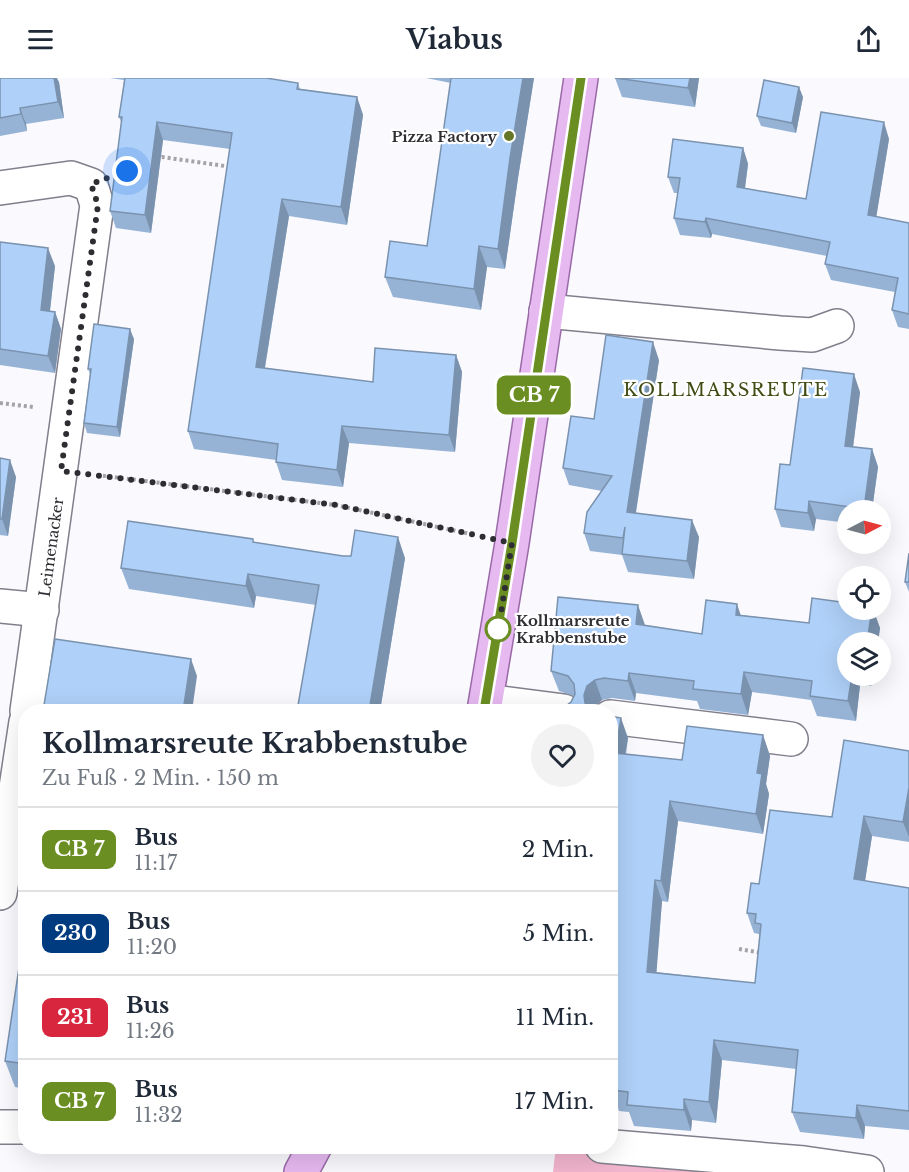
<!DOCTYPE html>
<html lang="de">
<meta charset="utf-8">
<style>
:root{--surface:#fff;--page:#f2f2f3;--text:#1f2937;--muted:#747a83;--line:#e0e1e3}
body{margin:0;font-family:"Libre Baskerville",serif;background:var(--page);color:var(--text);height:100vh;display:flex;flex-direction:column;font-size:22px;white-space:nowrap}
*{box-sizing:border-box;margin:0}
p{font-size:20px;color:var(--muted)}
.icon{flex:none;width:33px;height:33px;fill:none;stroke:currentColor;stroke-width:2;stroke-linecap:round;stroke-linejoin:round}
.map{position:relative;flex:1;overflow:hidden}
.details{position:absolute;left:18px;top:626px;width:600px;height:450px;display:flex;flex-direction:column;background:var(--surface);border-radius:24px;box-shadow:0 6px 24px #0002}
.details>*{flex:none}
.badge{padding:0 12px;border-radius:9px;font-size:21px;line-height:39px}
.needle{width:39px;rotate:84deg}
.controls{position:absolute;left:837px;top:422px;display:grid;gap:12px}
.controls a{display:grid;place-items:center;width:54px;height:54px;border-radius:50%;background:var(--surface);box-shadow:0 6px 24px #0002;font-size:30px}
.you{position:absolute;width:30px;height:30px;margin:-15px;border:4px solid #fff;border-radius:50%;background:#1a73e8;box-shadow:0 0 0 9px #1a73e833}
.map>.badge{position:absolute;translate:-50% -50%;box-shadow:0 0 0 3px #fff}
.round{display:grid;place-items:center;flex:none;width:63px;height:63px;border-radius:32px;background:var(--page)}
.summary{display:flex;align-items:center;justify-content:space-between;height:102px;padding:0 24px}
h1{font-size:28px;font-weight:700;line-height:45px}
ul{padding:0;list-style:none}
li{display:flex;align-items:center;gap:18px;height:84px;padding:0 24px;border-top:2px solid var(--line)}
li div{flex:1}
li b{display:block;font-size:22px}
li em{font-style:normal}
li .badge{min-width:66px;font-weight:700;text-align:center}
header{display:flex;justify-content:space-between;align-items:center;height:78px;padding:0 24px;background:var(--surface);font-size:27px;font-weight:700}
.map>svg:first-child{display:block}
.green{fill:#f2b5ce}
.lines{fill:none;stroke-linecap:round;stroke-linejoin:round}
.minor-casing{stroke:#807f8b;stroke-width:36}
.major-casing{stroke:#9a6aa8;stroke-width:36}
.path{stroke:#a3a3a8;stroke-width:4;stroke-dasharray:3 3;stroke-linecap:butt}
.minor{stroke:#fff;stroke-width:33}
.major{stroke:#e6b9f1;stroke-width:33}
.wall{fill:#96b3d5}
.shaded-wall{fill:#7a92ae}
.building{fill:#afd0f8;stroke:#7a92ae;stroke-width:1.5}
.line-casing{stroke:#fff;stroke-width:14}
.line{stroke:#6b8e23;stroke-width:9}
.walk{stroke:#2d2d32;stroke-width:6;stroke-dasharray:0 10.8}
.poi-dot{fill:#657726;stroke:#fff;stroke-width:2}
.stop-dot{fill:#fff;stroke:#6b8e23;stroke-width:3}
.labels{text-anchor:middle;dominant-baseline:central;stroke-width:4.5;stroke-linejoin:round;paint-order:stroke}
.poi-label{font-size:15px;font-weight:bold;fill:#2d2d32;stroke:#fff;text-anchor:end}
.street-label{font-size:15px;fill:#2d2d32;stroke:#fff}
.stop-label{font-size:15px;font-weight:bold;fill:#2d2d32;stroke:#fff;text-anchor:start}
.quarter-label{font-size:18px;letter-spacing:1.5px;fill:#414d15;stroke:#fff}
</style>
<header><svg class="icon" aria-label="menu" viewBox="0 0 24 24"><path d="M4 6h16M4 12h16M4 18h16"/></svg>Viabus<svg class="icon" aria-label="share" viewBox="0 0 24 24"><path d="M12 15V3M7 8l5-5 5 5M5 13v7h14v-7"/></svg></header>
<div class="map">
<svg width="909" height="1094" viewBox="0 0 909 1094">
<rect width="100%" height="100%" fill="#f9f9fe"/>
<path class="green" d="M 556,1068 L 602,1068 L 706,1076 L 704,1094 L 553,1094 Z"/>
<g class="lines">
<g class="minor-casing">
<g id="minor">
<path d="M 0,110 L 71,100 L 91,107 L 97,127 L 27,633"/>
<path d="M 546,233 L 780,255 L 812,257 L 837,248"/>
<path d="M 0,528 L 42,532"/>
<path d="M 486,623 L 564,633"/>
<path d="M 610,639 L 791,661"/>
<path d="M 0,815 L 26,644"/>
<path d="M 0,1049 L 26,1049"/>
<path d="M 602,1068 L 804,1085 L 867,1094"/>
</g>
</g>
<g class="major-casing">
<g id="major">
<path d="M 484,633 L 512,465 L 581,0"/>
<path d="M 301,1094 L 315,1068"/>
</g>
</g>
<g class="path">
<path d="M 156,81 L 162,79 L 232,89"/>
<path d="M 0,325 L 33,329"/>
<path d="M 97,397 L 336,427 L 475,457"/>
<path d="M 739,871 L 763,875"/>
</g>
<use href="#minor" class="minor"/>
<use href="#major" class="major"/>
</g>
<g class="wall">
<path d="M 0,0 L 59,4 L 64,40 L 26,46 L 27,53 L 0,58 Z"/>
<path d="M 110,0 L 266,0 L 298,5 L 300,11 L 357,19 L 363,37 L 347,147 L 289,138 L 265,290 L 373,304 L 456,277 L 462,294 L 455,374 L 349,365 L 343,409 L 282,402 L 276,384 L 276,382 L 194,371 L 188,353 L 230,71 L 163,62 L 151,155 L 116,150 L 110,133 L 122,46 L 119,39 L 124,2 Z"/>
<path d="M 426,0 L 534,0 L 518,100 L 505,191 L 487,189 L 481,232 L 393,219 L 385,199 L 427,168 L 451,5 Z"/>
<path d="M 615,0 L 699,0 L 695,29 L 622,19 Z"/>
<path d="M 803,19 L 796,55 L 761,48 L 757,38 Z"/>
<path d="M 889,61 L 876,139 L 909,145 L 909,251 L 898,249 L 892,232 L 895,214 L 831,202 L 825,186 L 827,178 L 712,156 L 711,160 L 680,157 L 674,140 L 678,115 L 674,115 L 668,99 L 743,70 L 748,86 L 745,110 L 806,121 Z"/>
<path d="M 0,164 L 55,188 L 50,233 L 55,234 L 61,251 L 55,295 L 0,287 Z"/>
<path d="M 134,261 L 120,359 L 87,355 L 84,345 L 90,296 L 88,291 Z"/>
<path d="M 659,282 L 636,435 L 699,459 L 694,501 L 628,494 L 622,477 L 590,473 L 584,455 L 602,413 L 569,407 L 563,390 L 594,341 Z"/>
<path d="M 860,314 L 853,369 L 872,371 L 878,389 L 872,432 L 848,432 L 848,445 L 816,441 L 814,453 L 781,449 L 775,431 L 790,387 Z"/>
<path d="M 0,380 L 16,399 L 8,458 L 0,457 Z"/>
<path d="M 254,464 L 343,478 L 405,480 L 380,633 L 297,633 L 316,527 L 256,518 L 254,530 L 129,511 L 121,490 Z"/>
<path d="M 909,475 L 909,514 L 905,504 Z"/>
<path d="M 848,531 L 873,531 L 880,550 L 878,564 L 848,564 L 848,597 L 873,597 L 871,608 L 860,607 L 856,643 L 817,638 L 811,622 L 752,614 L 748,637 L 700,631 L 697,623 L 636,615 L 635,623 L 612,620 L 602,622 L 595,628 L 593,633 L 539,633 L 563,630 L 571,624 L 574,618 L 559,613 L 551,593 L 645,547 L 702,556 L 741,537 L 809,545 Z"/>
<path d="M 610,638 L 628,660 L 626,676 L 682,682 L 763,657 L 770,678 L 766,706 L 769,716 L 763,756 L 678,743 L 668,824 L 662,823 L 656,894 L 755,905 L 760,859 L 759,856 L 754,855 L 747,835 L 759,806 L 832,739 L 909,673 L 909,764 L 872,758 L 865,803 L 909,810 L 909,1052 L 865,1048 L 864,1061 L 800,1054 L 792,1034 L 796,991 L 722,982 L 716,1045 L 692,1042 L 691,1053 L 634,1048 L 629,1034 L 619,1033 L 612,1012 L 612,1005 L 610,1005 Z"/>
<path d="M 26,863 L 26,1011 L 15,1009 L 5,983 Z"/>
</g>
<g class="shaded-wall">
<path d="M 54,0 L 57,0 L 59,4 L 64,40 L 58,24 Z"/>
<path d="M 523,0 L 534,0 L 518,100 L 505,191 L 498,171 L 510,80 Z"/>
<path d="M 690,0 L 699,0 L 695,29 L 688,10 Z"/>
<path d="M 799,9 L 803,19 L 796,55 L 792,45 Z"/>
<path d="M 357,19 L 363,37 L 347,147 L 341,129 Z"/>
<path d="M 20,30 L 26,46 L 27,53 L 21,36 Z"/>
<path d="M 157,44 L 163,62 L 151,155 L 145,137 Z"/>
<path d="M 884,44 L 889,61 L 874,153 L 868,137 Z"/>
<path d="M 743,70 L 748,86 L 743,125 L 737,109 Z"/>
<path d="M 282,121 L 289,138 L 262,307 L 256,289 Z"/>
<path d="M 706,140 L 712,156 L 711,160 L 705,144 Z"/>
<path d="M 479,168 L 487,189 L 481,232 L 474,211 Z"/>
<path d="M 48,170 L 55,188 L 48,249 L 41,232 Z"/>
<path d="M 55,234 L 61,251 L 55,295 L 48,278 Z"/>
<path d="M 130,251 L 134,261 L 120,359 L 117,349 Z"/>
<path d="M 653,264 L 659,282 L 633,452 L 627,434 Z"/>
<path d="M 456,277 L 462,294 L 455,374 L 449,357 Z"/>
<path d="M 854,296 L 860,314 L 851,385 L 845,368 Z"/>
<path d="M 342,348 L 349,365 L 343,409 L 337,392 Z"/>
<path d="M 872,371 L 878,389 L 872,432 L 864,432 Z"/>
<path d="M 10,382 L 16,399 L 8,458 L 2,441 Z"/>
<path d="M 809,423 L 816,441 L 814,453 L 808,435 Z"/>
<path d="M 692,442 L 699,459 L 694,501 L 687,483 Z"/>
<path d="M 398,459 L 405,480 L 380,633 L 369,633 Z"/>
<path d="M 248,496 L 256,518 L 254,530 L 246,508 Z"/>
<path d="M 737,526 L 744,547 L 736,537 Z"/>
<path d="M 638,527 L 645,547 L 636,546 Z"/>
<path d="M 872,531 L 873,531 L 880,550 L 878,564 L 867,564 Z"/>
<path d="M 191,581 L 197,598 L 192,633 L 183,633 Z"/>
<path d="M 744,594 L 752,614 L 748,637 L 741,616 Z"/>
<path d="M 629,595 L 636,615 L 635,623 L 628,603 Z"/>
<path d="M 852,597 L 857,597 L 860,607 L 856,643 L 848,623 Z"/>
<path d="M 867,597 L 873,597 L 871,608 Z"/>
<path d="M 595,602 L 602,622 L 595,628 L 593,633 L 588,633 L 585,625 L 584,617 L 587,608 Z"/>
<path d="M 621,640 L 628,660 L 622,695 L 615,675 Z"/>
<path d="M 763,657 L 770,678 L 766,706 L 769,716 L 763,756 L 756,736 L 757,695 Z"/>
<path d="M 909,710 L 909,759 L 903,744 Z"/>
<path d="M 670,723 L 678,743 L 668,824 L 661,803 Z"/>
<path d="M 864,738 L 872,758 L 862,822 L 854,801 Z"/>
<path d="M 655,802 L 662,823 L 655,914 L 647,894 Z"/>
<path d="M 714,962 L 722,982 L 716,1045 L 709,1024 Z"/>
<path d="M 684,1021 L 692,1042 L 691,1053 L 684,1032 Z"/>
<path d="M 857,1027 L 865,1048 L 864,1061 L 856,1040 Z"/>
</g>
<g class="building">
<path d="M 0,0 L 54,0 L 58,24 L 20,30 L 21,36 L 0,40 Z"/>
<path d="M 125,0 L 266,0 L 298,5 L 297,11 L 357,19 L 341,129 L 282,121 L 256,289 L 373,304 L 375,270 L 456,277 L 449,357 L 342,348 L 337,392 L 276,384 L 278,366 L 188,353 L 232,55 L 157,44 L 145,137 L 110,133 L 122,39 L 119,39 Z"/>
<path d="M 451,0 L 523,0 L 510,80 L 498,171 L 479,168 L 474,211 L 385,199 L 390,163 L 427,168 Z"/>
<path d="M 615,0 L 690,0 L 688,10 Z"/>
<path d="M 764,2 L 799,9 L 792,45 L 757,38 Z"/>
<path d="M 821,34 L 884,44 L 868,137 L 909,145 L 909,236 L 892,232 L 898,200 L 825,186 L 830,164 L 706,140 L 705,144 L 674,140 L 680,100 L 668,99 L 673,61 L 743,70 L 737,109 L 806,121 Z"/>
<path d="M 0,164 L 48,170 L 41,232 L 55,234 L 48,278 L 0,271 Z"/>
<path d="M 94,246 L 130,251 L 117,349 L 84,345 L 91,291 L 88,291 Z"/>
<path d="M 606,257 L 653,264 L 627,434 L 692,442 L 687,483 L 622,476 L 625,449 L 623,460 L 584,455 L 587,434 L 612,398 L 563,390 L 571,338 L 594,341 Z"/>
<path d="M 803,290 L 854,296 L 845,368 L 872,371 L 864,431 L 809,423 L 808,435 L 775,431 L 780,386 L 790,387 Z"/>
<path d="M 0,380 L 10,382 L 2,441 L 0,441 Z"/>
<path d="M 128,443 L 253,461 L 253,464 L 343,478 L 351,478 L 355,452 L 398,459 L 369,633 L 297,633 L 319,507 L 248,496 L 246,508 L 121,490 Z"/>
<path d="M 909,475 L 909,504 L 905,504 Z"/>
<path d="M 558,519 L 638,527 L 636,546 L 702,556 L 706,522 L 737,526 L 736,537 L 809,545 L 812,520 L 848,525 L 848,531 L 872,531 L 867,564 L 848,564 L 848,597 L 852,597 L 848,623 L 810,618 L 812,603 L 744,594 L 741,616 L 693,611 L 694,603 L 629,595 L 628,603 L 604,600 L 595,602 L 587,608 L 584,617 L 585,625 L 591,633 L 539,633 L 539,629 L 563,630 L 571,624 L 575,616 L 574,606 L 568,598 L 551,593 Z"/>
<path d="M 55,561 L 191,581 L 183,633 L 43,633 Z"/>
<path d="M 610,638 L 621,640 L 615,675 L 682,682 L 687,648 L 763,657 L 757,695 L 762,696 L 756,736 L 670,723 L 661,803 L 655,802 L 647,894 L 755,905 L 761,846 L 755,845 L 756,836 L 747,835 L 751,805 L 759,806 L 770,732 L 832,739 L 844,662 L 909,673 L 909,710 L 903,744 L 864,738 L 854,801 L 909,810 L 909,1033 L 857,1027 L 856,1040 L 792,1034 L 798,972 L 714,962 L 709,1024 L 684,1021 L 684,1032 L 627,1027 L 628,1014 L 612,1012 L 614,986 L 610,986 Z"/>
<path d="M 23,863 L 26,863 L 26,986 L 5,983 Z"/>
</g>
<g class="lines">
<g class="line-casing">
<path id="line" d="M 484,633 L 512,465 L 581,0"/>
</g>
<use href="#line" class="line"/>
<path class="walk" d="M 127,93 L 91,106 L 98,127 L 61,393 L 336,427 L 512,465 L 498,554 L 498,551"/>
</g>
<circle class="poi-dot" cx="509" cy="58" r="6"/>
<circle class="stop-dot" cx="498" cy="551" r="12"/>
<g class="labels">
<g class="poi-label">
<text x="497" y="58">Pizza Factory</text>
</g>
<g class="street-label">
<text transform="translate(51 469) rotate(-82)">Leimenacker</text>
</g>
<g class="stop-label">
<text x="516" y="542">Kollmarsreute<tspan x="516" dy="17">Krabbenstube</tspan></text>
</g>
<g class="quarter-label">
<text x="726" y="312">KOLLMARSREUTE</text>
</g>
</g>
</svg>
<div class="controls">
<a><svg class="needle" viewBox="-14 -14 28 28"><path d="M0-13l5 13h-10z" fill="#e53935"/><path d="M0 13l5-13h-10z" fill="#747a83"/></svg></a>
<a><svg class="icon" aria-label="locate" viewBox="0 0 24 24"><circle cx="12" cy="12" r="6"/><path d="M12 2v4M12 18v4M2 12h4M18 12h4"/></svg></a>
<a><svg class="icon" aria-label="layers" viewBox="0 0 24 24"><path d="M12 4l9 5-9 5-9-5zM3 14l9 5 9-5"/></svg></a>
</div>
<div class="you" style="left:127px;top:93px"></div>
<b class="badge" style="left:534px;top:317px;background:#6b8e23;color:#fff">CB 7</b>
<section class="details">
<div class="summary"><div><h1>Kollmarsreute Krabbenstube</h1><p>Zu Fuß · 2 Min. · 150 m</p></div><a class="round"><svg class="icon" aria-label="heart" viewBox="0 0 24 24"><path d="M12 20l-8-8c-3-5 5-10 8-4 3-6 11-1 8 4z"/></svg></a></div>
<ul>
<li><span class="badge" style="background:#6b8e23;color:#fff">CB 7</span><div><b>Bus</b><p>11:17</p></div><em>2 Min.</em></li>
<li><span class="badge" style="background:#003b80;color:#fff">230</span><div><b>Bus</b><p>11:20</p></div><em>5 Min.</em></li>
<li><span class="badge" style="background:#d7263d;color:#fff">231</span><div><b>Bus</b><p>11:26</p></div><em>11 Min.</em></li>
<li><span class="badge" style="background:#6b8e23;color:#fff">CB 7</span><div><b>Bus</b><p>11:32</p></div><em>17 Min.</em></li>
</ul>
</section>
</div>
